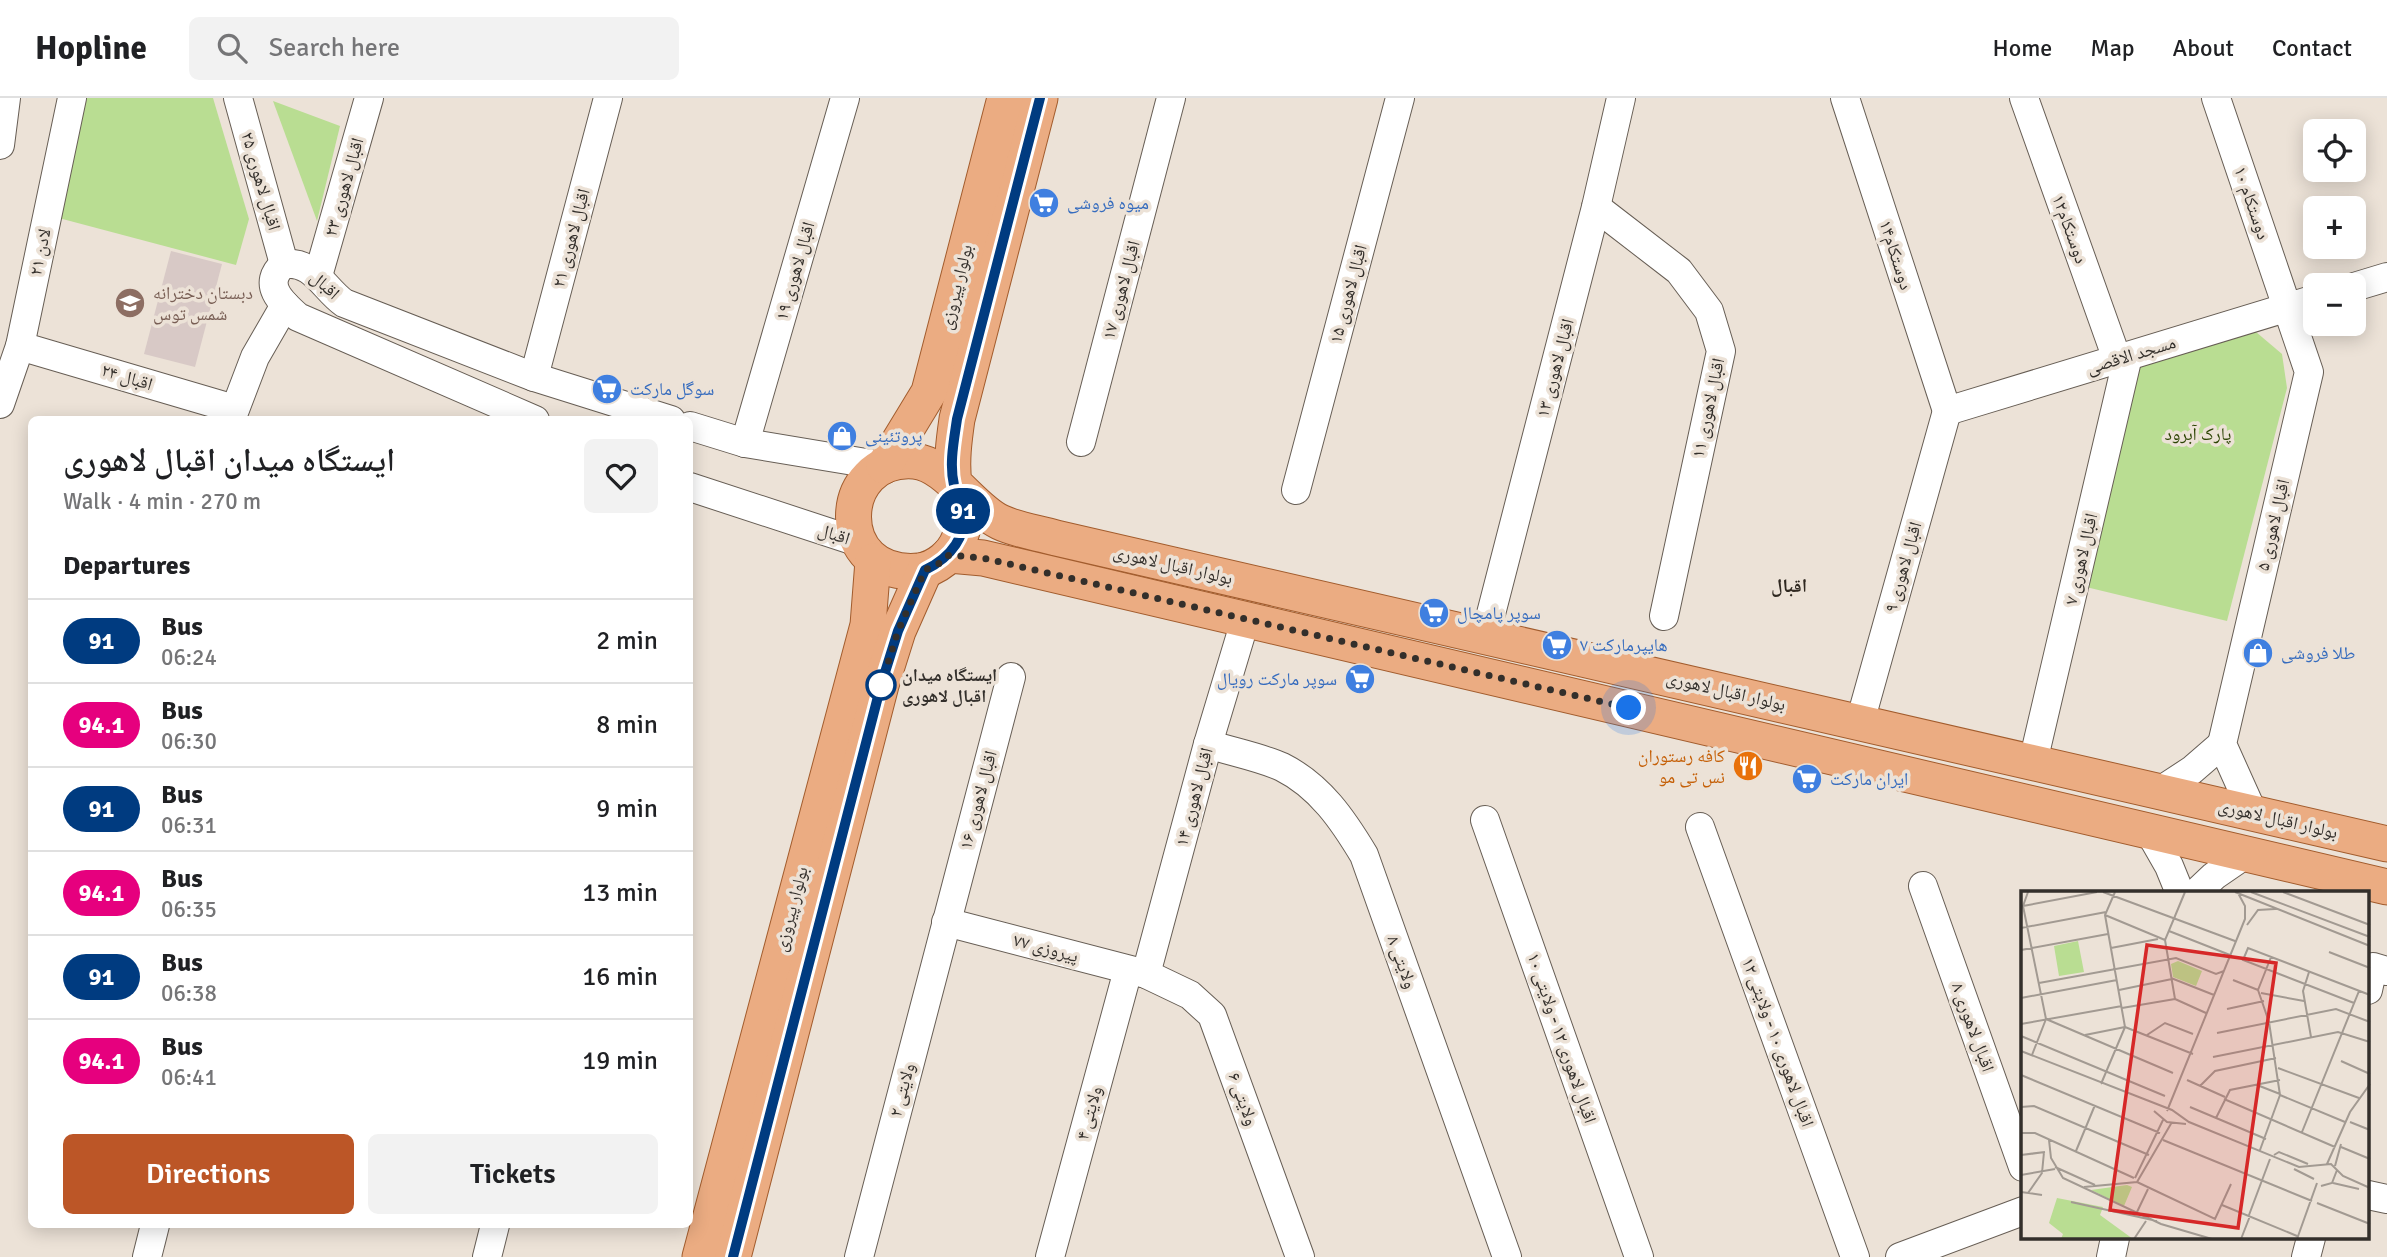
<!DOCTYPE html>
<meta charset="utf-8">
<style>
:root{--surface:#fff;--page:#f2f2f2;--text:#202124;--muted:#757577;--line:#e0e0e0;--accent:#bc5627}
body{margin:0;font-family:Signika,"Noto Naskh Arabic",sans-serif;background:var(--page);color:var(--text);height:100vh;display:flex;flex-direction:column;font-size:26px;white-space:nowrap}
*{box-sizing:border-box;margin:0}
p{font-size:23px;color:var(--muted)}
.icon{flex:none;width:38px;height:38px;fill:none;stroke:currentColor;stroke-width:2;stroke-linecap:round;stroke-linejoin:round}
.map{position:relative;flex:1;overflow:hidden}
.side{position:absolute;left:28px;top:318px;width:665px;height:812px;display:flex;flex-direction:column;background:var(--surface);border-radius:10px;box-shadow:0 4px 18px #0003}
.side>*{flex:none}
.badge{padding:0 14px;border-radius:23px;font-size:24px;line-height:46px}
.tools{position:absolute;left:2303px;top:21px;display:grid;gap:14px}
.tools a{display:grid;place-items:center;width:63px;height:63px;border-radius:10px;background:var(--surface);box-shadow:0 4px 18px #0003;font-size:35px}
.you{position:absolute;width:35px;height:35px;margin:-18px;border:5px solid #fff;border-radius:50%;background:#1a73e8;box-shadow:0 0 0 10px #1a73e833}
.map>.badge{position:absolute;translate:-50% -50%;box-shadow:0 0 0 4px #fff}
h2{padding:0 35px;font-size:26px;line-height:63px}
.round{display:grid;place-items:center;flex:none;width:74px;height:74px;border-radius:10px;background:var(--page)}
.headline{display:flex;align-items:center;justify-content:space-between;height:119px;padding:0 35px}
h1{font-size:33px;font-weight:600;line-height:52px}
.action{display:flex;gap:14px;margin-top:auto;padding:14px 35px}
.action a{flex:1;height:80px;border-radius:10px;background:var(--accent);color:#fff;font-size:28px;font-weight:600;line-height:80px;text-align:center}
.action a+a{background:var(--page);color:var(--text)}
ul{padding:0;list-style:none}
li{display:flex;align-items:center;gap:21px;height:84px;padding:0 35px;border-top:2px solid var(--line)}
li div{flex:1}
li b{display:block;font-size:26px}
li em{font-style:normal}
li .badge{min-width:77px;font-weight:700;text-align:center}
header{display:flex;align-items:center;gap:42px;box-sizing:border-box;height:98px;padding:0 35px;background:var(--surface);border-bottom:2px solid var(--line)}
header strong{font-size:33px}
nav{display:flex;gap:38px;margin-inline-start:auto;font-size:24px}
.search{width:490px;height:63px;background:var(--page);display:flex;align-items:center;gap:18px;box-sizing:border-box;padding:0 24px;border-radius:10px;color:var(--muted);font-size:26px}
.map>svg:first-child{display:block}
.green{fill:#b9dd92}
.building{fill:#d8c9c6}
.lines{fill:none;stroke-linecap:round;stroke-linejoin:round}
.minor-casing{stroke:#675e55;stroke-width:30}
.major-casing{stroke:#a25c2d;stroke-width:37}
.minor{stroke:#fff;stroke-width:28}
.major{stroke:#ebac82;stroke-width:35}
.line-casing{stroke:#fff;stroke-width:16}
.line{stroke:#003b80;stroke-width:10}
.walk{stroke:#332f2b;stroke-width:7;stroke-dasharray:0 12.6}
.stop-dot{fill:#fff;stroke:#003b80;stroke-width:3.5}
.labels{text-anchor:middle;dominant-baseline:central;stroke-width:7;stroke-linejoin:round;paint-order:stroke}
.street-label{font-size:18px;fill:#332f2b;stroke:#ece2d7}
.shop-label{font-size:18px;fill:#366cbe;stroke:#ece2d7;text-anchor:start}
.education-label{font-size:18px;fill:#785e54;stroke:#ece2d7;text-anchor:start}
.park-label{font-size:18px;fill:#2c4403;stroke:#ece2d7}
.stop-label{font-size:18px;font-weight:bold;fill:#332f2b;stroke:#ece2d7;text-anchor:start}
.food-label{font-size:18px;fill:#c56008;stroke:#ece2d7;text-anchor:end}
.neighbourhood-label{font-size:19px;font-weight:bold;fill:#2f2820;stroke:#ece2d7}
.inset-road{fill:none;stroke:#a29a92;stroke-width:2}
.view{fill:#d62828;fill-opacity:0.15;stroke:#d62828;stroke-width:3.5}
.inset-edge{fill:none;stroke:#332f2b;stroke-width:3.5}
</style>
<header>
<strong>Hopline</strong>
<div class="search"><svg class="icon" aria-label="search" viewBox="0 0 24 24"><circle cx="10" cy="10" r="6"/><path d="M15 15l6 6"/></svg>Search here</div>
<nav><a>Home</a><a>Map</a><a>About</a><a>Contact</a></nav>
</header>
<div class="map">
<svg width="2387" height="1159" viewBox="0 0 2387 1159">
<rect width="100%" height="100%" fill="#ece2d7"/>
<g class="green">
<path d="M 87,0 L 213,0 L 249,121 L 236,167 L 55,119 Z"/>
<path d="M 273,3 L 340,28 L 317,123 Z"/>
<path d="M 2256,234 L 2282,256 L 2287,290 L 2227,523 L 2086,489 L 2136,268 Z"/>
</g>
<path class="building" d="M 171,153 L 222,166 L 195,269 L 144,256 Z"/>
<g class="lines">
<g class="minor-casing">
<g id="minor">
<path d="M 238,0 L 284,166"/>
<path d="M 1845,0 L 1947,313"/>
<path d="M 2024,0 L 2117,261"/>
<path d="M 2216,0 L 2309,274 L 2222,646 L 2253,715"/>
<path d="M 0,47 L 6,0"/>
<path d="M 1596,109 L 1679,173 L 1709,213 L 1721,253 L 1664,518"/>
<path d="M 318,178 L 369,0"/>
<path d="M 2354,189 L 2387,179"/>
<path d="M 20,248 L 234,311"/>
<path d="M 534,279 L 608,0"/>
<path d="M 0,306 L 20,248 L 72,0"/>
<path d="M 1947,313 L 2315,201"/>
<path d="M 231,322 L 255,259 L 285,207"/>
<path d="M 535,322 L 298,219 C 281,204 261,186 284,166 C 313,162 324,191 344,205 L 534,279 L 671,322"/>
<path d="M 690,328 L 745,345 L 884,368"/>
<path d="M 1081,344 L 1171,0"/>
<path d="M 745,345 L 845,0"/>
<path d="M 690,389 L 858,444"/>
<path d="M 1296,392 L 1400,0"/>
<path d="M 1485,539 L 1596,109 L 1621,0"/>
<path d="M 1860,624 L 1947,313"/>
<path d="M 1208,646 C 1232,654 1260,659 1282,669 C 1320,688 1343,722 1364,757 L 1507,1159"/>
<path d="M 2033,664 L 2128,258"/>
<path d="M 2160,693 L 2192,672 L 2222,646"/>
<path d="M 1485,722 L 1639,1159"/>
<path d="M 1700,729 L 1855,1159"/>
<path d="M 2149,733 L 2169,768 L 2180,795"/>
<path d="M 1923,788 L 2023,1069"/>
<path d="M 2196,795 L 2214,778 L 2246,756"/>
<path d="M 946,824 L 1146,876 L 1190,897 L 1212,917 L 1300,1159"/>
<path d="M 1146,876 L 1208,646 L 1245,523"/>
<path d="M 2368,892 L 2373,869 L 2387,873"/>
<path d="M 2368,1097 L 2387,1101"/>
<path d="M 147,1159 L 155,1127"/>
<path d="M 487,1159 L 495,1127"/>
<path d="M 859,1159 L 1011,579"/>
<path d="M 1050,1159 L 1128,872"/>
<path d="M 1900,1159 L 2023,1113"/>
<path d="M 2111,1159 L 2115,1140"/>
<path d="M 2306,1159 L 2311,1140"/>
</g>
</g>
<g class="major-casing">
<g id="major">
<path d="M 1040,0 L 957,321 C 954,342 951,364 954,385 C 955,392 960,398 962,405 C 966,416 964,431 959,441 C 953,457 936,471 919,473 C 830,481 835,357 914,363 C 947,366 971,410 1000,424 C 1016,432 1039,435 1056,440 L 2387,746"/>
<path d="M 884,368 L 929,294 L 1005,0"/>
<path d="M 949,457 L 983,460 L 2387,789"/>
<path d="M 700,1159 L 868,527 L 873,463"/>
<path d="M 733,1159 L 881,587 L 898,533 L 925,472"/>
</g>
</g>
<use href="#minor" class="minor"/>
<use href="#major" class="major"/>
</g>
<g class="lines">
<g class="line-casing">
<path id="line" d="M 733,1159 L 881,587 L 898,533 L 925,472 C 950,460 969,438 963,407 C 962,400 956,394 954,387 C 949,366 954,342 957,321 L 1040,0"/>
</g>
<use href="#line" class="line"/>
<path class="walk" d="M 881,587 L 898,533 L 925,472 L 940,465 L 949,457 L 983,460 L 1629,610"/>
</g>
<defs>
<g id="supermarket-disc" transform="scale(1.575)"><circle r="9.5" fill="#3f7fe0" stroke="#ece2d7"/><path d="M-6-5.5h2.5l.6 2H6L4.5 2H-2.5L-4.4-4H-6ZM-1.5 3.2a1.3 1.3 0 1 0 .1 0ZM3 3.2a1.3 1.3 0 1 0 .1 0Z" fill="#fff"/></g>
<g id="school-disc" transform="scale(1.575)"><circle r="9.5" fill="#8d6e63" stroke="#ece2d7"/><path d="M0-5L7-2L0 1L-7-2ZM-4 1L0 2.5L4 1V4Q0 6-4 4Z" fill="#fff"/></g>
<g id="shop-disc" transform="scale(1.575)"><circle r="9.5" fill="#3f7fe0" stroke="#ece2d7"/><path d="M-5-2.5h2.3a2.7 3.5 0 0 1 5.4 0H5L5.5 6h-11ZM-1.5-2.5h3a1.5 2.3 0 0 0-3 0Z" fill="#fff"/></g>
<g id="restaurant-disc" transform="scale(1.575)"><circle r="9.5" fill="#e8710a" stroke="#ece2d7"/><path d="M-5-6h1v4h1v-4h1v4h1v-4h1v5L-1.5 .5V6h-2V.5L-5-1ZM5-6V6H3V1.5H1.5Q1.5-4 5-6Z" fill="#fff"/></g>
</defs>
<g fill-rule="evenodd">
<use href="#supermarket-disc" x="1044" y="105"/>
<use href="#school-disc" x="130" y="205"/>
<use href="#supermarket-disc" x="607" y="291"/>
<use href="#shop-disc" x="842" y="338"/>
<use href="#supermarket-disc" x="1434" y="515"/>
<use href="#supermarket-disc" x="1557" y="547"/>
<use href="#shop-disc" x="2258" y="555"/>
<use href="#supermarket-disc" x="1360" y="581"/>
<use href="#restaurant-disc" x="1748" y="668"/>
<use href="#supermarket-disc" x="1807" y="681"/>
</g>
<circle class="stop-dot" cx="881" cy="587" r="14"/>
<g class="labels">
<g class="street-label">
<text transform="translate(261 83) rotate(74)">اقبال لاهوری ۲۵</text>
<text transform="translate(344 89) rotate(-74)">اقبال لاهوری ۲۳</text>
<text transform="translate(2252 105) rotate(71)">دوستکام ۱۰</text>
<text transform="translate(2070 131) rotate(70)">دوستکام۱۲</text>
<text transform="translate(571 140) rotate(-75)">اقبال لاهوری ۲۱</text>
<text transform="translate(40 154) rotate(-78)">لادن ۲۱</text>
<text transform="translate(1896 157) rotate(72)">دوستکام۱۴</text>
<text transform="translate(795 173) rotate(-74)">اقبال لاهوری ۱۹</text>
<text transform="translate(325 187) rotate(42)">اقبال</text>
<text transform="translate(956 189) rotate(-76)">بولوار پیروزی</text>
<text transform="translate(1121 192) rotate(-75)">اقبال لاهوری ۱۷</text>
<text transform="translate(1348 196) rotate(-75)">اقبال لاهوری ۱۵</text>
<text transform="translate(2131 257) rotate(-17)">مسجد الاقصی</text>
<text transform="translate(1555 270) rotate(-75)">اقبال لاهوری ۱۳</text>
<text transform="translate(127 279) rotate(17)">اقبال ۲۴</text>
<text transform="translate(1708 310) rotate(-78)">اقبال لاهوری ۱۱</text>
<text transform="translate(2273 427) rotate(-77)">اقبال لاهوری ۵</text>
<text transform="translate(834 436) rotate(18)">اقبال</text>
<text transform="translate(2081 461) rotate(-77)">اقبال لاهوری ۷</text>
<text transform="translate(1173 467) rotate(13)">بولوار اقبال لاهوری</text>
<text transform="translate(1903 469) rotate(-74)">اقبال لاهوری ۹</text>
<text transform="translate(1726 593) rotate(13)">بولوار اقبال لاهوری</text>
<text transform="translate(1194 699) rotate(-75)">اقبال لاهوری ۱۴</text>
<text transform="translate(978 702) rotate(-75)">اقبال لاهوری ۱۶</text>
<text transform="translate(2278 721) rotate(13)">بولوار اقبال لاهوری</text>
<text transform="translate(791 811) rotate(-75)">بولوار پیروزی</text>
<text transform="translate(1046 850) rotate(15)">پیروزی ۷۷</text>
<text transform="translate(1402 864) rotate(70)">ولایتی ۸</text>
<text transform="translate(1973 929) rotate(70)">اقبال لاهوری ۸</text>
<text transform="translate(1562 940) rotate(71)">اقبال لاهوری ۱۲ - ولایتی ۱۰</text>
<text transform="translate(1778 944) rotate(70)">اقبال لاهوری ۱۰ - ولایتی ۱۲</text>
<text transform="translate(902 992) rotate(-75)">ولایتی ۲</text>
<text transform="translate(1243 1001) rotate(70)">ولایتی ۶</text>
<text transform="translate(1089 1015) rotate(-75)">ولایتی ۴</text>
</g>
<g class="shop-label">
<text x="1067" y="105">میوه فروشی</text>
<text x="630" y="291">سوگل مارکت</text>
<text x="865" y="338">پروتئینی</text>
<text x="1457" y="515">سوپر‌ پامچال</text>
<text x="1580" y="547">هایپرمارکت ۷</text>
<text x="2281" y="555">طلا فروشی</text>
<text x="1337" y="581" text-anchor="end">سوپر مارکت رویال</text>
<text x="1830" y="681">ایران مارکت</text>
</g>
<g class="education-label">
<text x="153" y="195">دبستان دخترانه<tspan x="153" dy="21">شمس توس</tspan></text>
</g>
<g class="park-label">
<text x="2198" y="336">پارک آبرود</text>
</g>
<g class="stop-label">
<text x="902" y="577">ایستگاه میدان<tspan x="902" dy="21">اقبال لاهوری</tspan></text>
</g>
<g class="food-label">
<text x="1725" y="658">كافه رستوران<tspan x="1725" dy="21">نس تى مو</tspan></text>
</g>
<g class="neighbourhood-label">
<text x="1789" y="488">اقبال</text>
</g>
</g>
<g transform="translate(2021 793)">
<rect width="348" height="348" fill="#ece2d7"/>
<path d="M 57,50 L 63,81 L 38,85 L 33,55 ZM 157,70 L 181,80 L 175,95 L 152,86 L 150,73 ZM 106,294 L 111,296 L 103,315 L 70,299 ZM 36,307 L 82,316 L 79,324 L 112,348 L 40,348 L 42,343 L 28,332 Z" fill="#b9dd92"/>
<path class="inset-road" d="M 7,1 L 2,15 L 25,128M 82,1 L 214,50M 94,1 L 84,24 L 104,136M 214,1 L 349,55M 230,1 L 349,46M 262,1 L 349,34M 2,15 L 76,1M 84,24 L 144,49M 226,34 L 237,19 L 254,18M 0,37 L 85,21M 148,40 L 209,64M 90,57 L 137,48M 0,59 L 87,43M 308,61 L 349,77M 288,81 L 282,100 L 290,146M 150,87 L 193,104M 212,89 L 237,99M 18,92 L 155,67 L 195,83 L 203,80M 98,99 L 151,88M 237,99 L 248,131 L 259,204 L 239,259M 237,99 L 250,66M 240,102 L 283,110M 0,107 L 96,89M 154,108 L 144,49 L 164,1M 154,108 L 185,122M 333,112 L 222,69 L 227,57 L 349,104M 101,117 L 154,108M 206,118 L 243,110M 25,128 L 152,182M 0,133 L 101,115M 104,136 L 172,163M 196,142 L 315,118 L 349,131M 64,144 L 104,136M 126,144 L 144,132 L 172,143M 0,145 L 144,205M 0,160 L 151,219 L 168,231 L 278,276 L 310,273 L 322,285 L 349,297M 11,164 L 25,128M 192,166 L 317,141 L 349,151M 320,170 L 349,183M 257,177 L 338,207M 0,184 L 139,242M 166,189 L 204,206M 80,193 L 104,136M 236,194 L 259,203M 179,195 L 194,180 L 255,167M 259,204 L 324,231M 203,208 L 314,256M 0,216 L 13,215 L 128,264M 169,216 L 245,248M 133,220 L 146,231 L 165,233M 146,220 L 224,28 L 224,15 L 217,2M 195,227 L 209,199 L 259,189M 329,231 L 349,239M 281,241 L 338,100M 0,242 L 14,242 L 113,287M 28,249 L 30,267 L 42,287 L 140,333 L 191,348M 142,249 L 291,310M 320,256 L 349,268M 55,260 L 74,214M 0,264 L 24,261M 253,264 L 258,261 L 287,273M 306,273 L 329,221 L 349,193M 314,275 L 320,253M 34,276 L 74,294M 273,278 L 293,288M 0,284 L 34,278M 114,287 L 142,229M 116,291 L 194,328 L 210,293M 312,292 L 338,298M 300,295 L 311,292 L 316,279M 63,296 L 116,291 L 151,231M 0,301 L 21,304M 7,302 L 21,282 L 23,261M 50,311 L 136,330M 296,312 L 349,333M 201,314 L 276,345M 116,321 L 127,298M 228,324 L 249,268M 113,348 L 125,330M 220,348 L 229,325M 276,348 L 296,292"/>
<path class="view" d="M 126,54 L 255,72 L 217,337 L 89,319 Z"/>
<rect width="348" height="348" class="inset-edge"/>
</g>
</svg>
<div class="tools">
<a><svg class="icon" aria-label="locate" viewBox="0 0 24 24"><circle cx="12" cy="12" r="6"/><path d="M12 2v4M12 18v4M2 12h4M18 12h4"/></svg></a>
<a>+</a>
<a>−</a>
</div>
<div class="you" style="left:1629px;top:610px"></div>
<b class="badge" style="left:963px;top:413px;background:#003b80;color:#fff">91</b>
<section class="side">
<div class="headline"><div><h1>ایستگاه میدان اقبال لاهوری</h1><p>Walk · 4 min · 270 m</p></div><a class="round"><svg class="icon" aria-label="heart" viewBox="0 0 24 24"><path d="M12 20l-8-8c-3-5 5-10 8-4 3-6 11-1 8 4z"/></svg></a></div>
<h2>Departures</h2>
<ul>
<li><span class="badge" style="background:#003b80;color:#fff">91</span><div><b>Bus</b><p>06:24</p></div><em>2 min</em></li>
<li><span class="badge" style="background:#e6007e;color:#fff">94.1</span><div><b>Bus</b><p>06:30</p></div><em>8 min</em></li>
<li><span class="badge" style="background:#003b80;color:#fff">91</span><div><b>Bus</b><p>06:31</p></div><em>9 min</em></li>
<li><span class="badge" style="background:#e6007e;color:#fff">94.1</span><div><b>Bus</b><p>06:35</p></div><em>13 min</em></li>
<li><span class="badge" style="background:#003b80;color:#fff">91</span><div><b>Bus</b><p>06:38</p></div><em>16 min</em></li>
<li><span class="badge" style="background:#e6007e;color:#fff">94.1</span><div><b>Bus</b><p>06:41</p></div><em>19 min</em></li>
</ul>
<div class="action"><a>Directions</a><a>Tickets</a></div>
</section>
</div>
